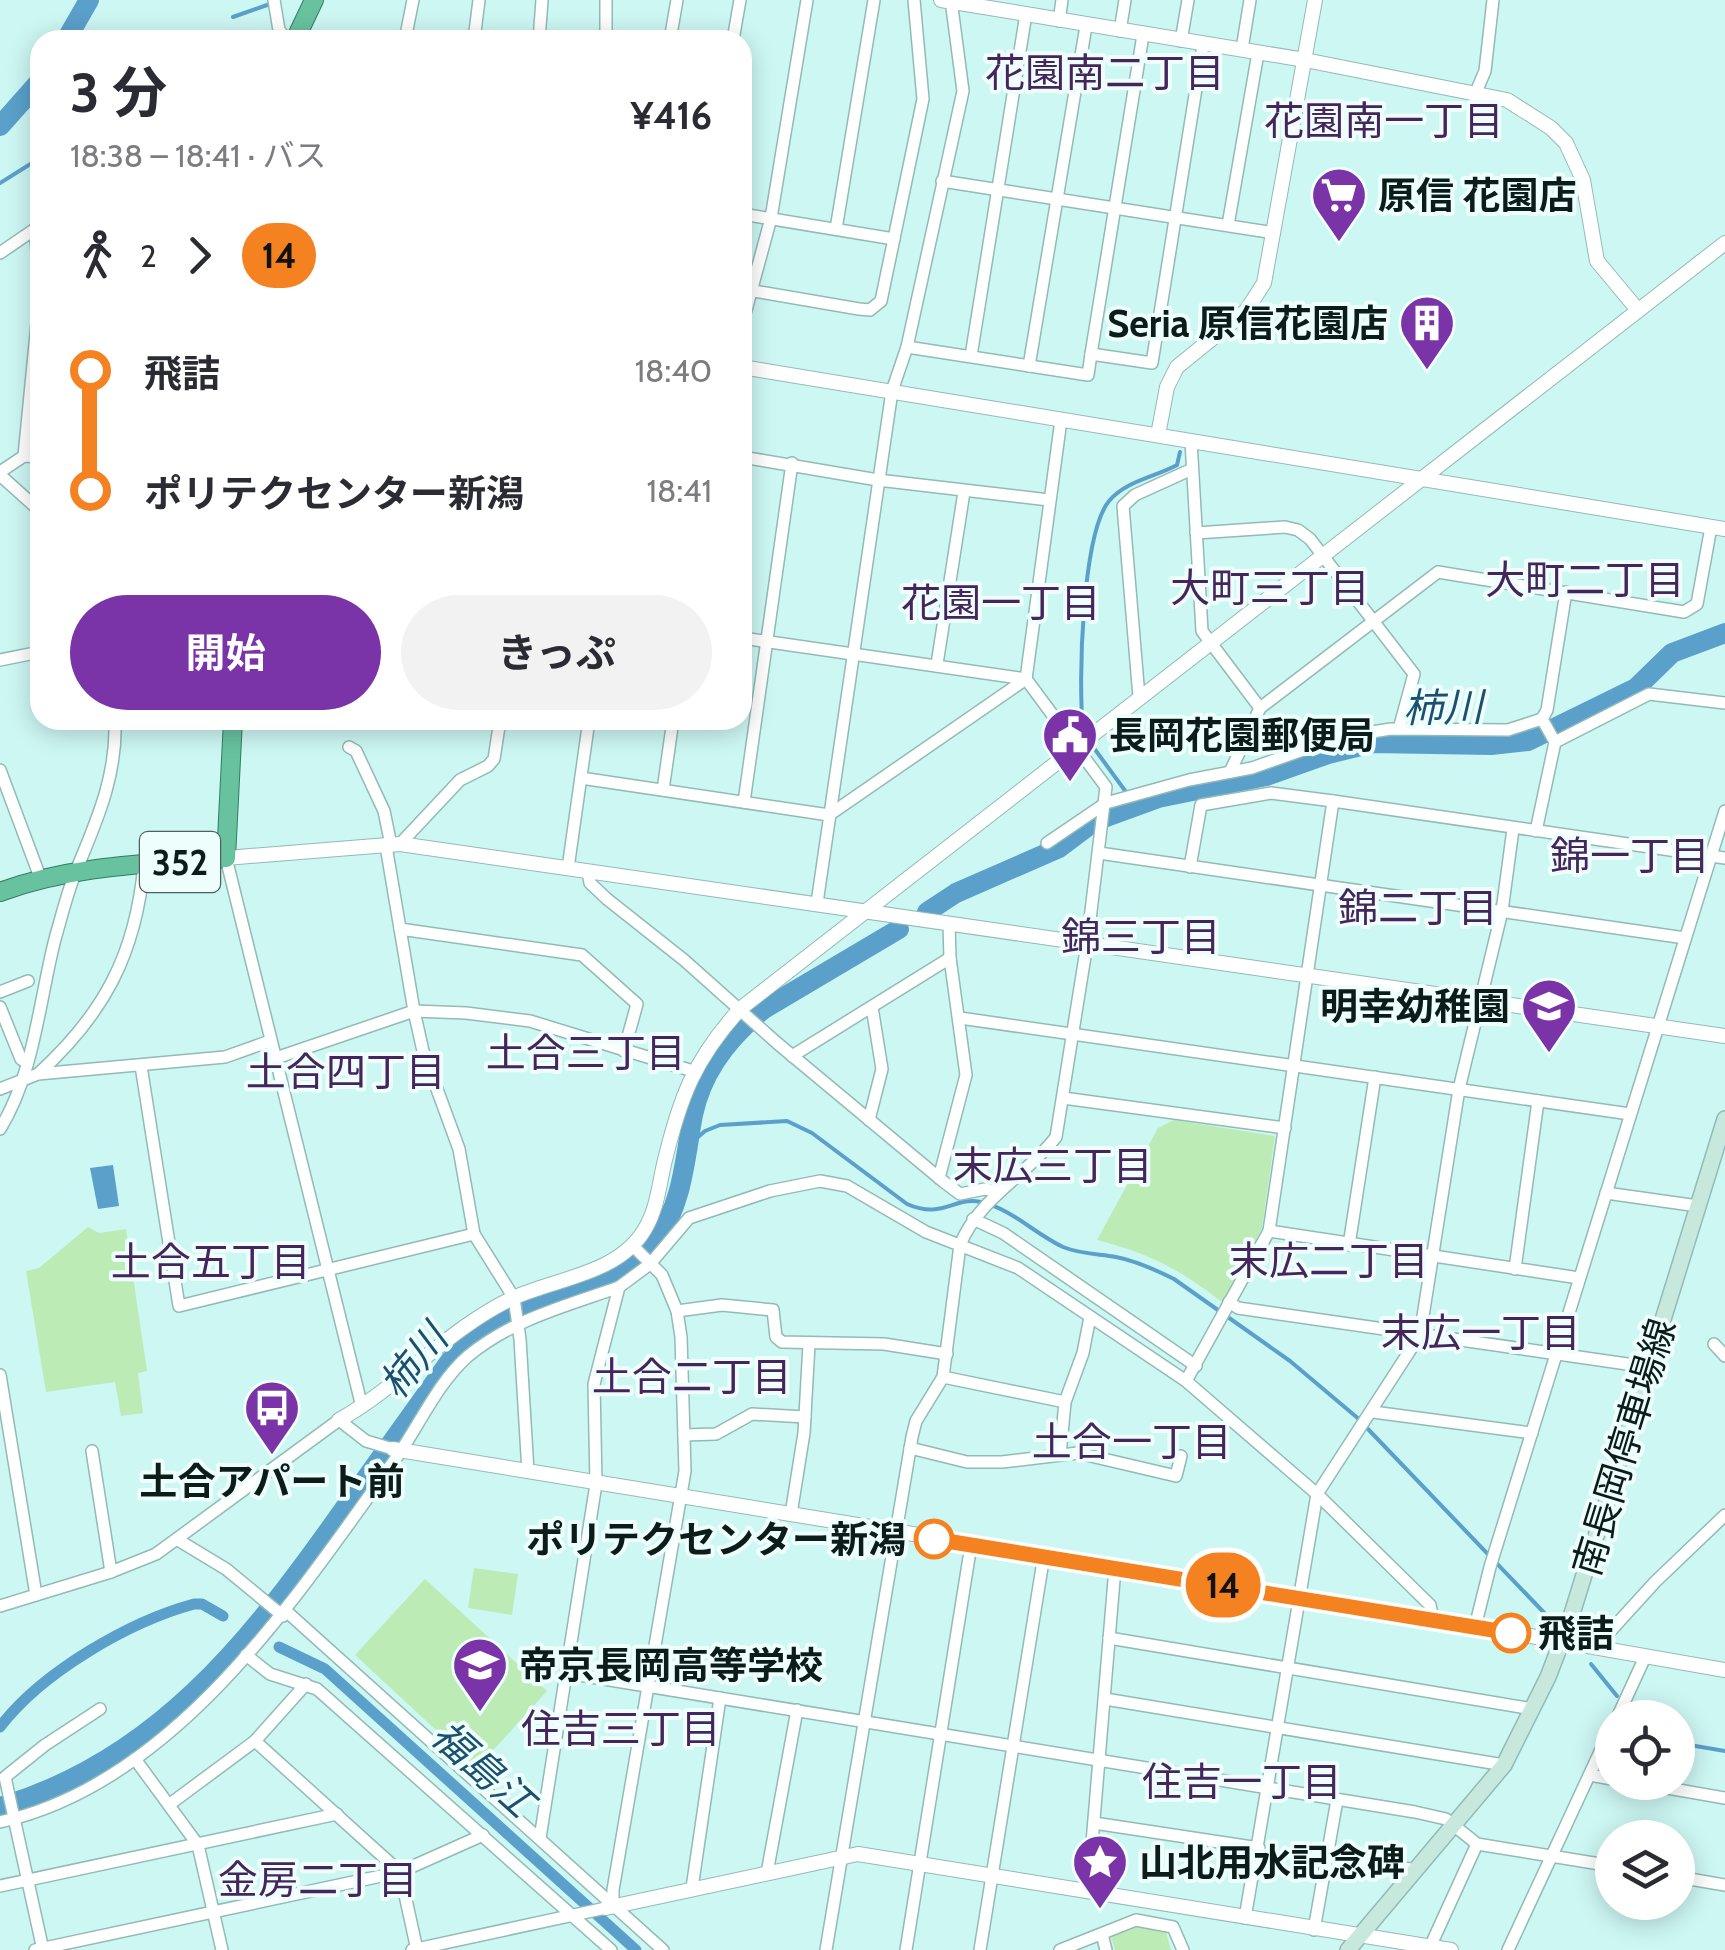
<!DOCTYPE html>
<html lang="ja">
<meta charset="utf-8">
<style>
:root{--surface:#fff;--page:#f2f2f3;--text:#2b2b33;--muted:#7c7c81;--accent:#7a34a7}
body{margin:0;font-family:Cabin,"Noto Sans JP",sans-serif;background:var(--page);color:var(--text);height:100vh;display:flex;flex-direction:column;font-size:38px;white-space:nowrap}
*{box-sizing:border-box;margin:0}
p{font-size:32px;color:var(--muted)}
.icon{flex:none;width:55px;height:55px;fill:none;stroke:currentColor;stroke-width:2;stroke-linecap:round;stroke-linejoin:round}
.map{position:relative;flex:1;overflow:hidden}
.panel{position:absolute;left:30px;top:30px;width:722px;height:700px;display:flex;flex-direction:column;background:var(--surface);border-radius:30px;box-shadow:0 5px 25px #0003}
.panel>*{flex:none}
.badge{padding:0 20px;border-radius:32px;font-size:35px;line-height:65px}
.tools{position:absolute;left:1595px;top:1700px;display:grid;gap:20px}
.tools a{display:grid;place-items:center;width:100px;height:100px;border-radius:50%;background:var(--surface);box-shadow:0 5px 25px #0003;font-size:50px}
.map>.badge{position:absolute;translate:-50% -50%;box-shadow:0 0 0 5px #fff}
.legs{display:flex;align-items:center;gap:15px;height:110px;padding:0 40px;font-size:32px}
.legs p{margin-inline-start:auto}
.summary{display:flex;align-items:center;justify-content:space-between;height:170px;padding:0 40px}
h1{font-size:55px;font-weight:700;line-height:75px}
.action{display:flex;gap:20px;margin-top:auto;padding:20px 40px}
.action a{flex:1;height:115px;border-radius:60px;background:var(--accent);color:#fff;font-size:40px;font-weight:700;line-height:115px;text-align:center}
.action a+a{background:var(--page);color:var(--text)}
ul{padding:0 40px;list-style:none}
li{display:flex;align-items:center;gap:35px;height:120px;font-size:38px}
li i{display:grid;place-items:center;width:15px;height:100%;margin:0 12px;background:currentColor}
li i::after{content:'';width:25px;height:25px;margin:-12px;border:8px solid;border-radius:50%;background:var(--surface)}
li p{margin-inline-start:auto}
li:first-child i{background:linear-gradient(#0000 50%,currentColor 0)}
li:last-child i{background:linear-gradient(currentColor 50%,#0000 0)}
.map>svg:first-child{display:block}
.green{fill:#bdebb6}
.water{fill:#5aa0cb}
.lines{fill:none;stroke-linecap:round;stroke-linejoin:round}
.stream{stroke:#5aa0cb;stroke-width:4}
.canal{stroke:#5aa0cb;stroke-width:11}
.river{stroke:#5aa0cb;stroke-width:20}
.minor-casing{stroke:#92bab6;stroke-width:14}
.tertiary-casing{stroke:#92bab6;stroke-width:16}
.secondary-casing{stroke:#92bab6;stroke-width:18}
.trunk-casing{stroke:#307e62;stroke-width:20}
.minor{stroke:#fff;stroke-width:11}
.tertiary{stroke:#fff;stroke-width:14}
.secondary{stroke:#c7e8dc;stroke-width:15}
.trunk{stroke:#68c2a0;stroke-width:18}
.line-1-casing{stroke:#fff;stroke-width:22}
.line-1{stroke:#f58220;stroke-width:15}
.stop-1-dot{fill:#fff;stroke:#f58220;stroke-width:5}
.labels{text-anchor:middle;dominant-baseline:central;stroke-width:8;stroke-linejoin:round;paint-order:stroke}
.shield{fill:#eefefc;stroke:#50605e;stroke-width:2.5}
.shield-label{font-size:35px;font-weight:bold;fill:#0c1c1b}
.poi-label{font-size:38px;font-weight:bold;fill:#0c1c1b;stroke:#eefefc;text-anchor:start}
.street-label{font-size:38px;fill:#0c1c1b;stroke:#eefefc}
.stop-label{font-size:38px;font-weight:bold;fill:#0c1c1b;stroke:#eefefc;text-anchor:end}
.neighbourhood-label{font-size:40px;fill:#46255d;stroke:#eefefc}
.water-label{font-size:40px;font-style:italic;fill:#1b516f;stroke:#eefefc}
</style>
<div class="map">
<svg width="1725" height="1950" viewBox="0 0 1725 1950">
<rect width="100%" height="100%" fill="#cdf7f3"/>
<g class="green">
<path d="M 1174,1120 L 1275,1136 L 1262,1228 L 1222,1302 C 1178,1268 1150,1254 1097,1240 L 1158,1128 Z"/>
<path d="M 88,1227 L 99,1233 L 126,1229 L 147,1371 L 138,1373 L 143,1413 L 121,1416 L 115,1382 L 46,1392 L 26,1271 L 39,1268 Z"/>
<path d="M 474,1568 L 518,1574 L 512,1615 L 468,1608 Z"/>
<path d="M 425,1579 L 547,1691 L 477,1768 L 355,1655 Z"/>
<path d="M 1137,1927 L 1166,1932 L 1171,1950 L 1115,1950 L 1111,1937 Z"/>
</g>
<path class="water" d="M 113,1165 L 119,1206 L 98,1209 L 90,1168 Z"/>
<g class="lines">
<g class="stream">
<path d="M 233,17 L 270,4"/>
<path d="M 208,40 L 212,35"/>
<path d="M 0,183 L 40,158"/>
<path d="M 1083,728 C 1078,683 1082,534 1109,501 C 1126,481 1155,477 1177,465 L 1180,452"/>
<path d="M 1091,744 L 1126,792"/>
<path d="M 1130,802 L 1131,806"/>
<path d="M 690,1144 L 705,1131 L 720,1125 L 787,1121 L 812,1133 L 907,1204 C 943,1220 954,1196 981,1202 C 1012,1209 1035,1234 1063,1247 C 1080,1254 1099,1254 1116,1257 C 1137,1261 1156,1270 1174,1279 L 1290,1361 L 1360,1420"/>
<path d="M 1366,1427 L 1553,1622"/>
<path d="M 1591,1664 L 1617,1696"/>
<path d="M 1628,1712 L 1633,1718"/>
<path d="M 1678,1743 L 1725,1751"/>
</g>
<g class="canal">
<path d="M 279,1647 L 325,1669 L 636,1950"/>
<path d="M 0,1727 C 41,1673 128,1622 194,1604 L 202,1604 L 223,1616"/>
</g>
<g class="river">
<path d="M 66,40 L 89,0"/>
<path d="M 0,126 L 40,81"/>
<path d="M 927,912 L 956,893 L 1059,848 L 1095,821 L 1158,798 L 1266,776 L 1328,754 L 1373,743 L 1491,745 L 1528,741 L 1636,688 L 1672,653 L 1725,633"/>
<path d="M 0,1807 C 156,1761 249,1643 339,1516 C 376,1464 413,1413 450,1361 C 468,1343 487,1326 511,1315 C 561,1292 623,1287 657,1239 C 683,1203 685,1157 693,1115 C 702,1071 730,1036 764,1009 L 899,929"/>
</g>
<g class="minor-casing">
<g id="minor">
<path d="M 274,0 L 279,30 L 287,40"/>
<path d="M 1059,21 L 1062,0"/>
<path d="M 1120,31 L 1125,0"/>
<path d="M 405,40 L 413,0"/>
<path d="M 474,40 L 479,0"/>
<path d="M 539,40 L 542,0"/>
<path d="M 606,40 L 606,0"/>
<path d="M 670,40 L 677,0"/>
<path d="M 733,40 L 740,0"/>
<path d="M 1181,41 L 1188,0"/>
<path d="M 1242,49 L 1250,0"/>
<path d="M 1476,92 L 1485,71 L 1493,0"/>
<path d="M 942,181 L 1274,233"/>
<path d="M 742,214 L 894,239"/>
<path d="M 1228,225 L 1258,53"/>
<path d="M 40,226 L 35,229 L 40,284"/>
<path d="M 836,229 L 874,0"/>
<path d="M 0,253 L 35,229"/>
<path d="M 742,289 L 859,309 L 870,310 L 881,301 L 923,99 L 914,0"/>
<path d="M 742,325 L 771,218 L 807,0"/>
<path d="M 907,347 L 1088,375 L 1091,354 L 1152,363 L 1203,45"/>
<path d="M 1091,354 L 1143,35"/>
<path d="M 971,356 L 1026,14"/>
<path d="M 1029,366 L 1086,26"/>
<path d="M 1191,441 L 1202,631 L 1260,708"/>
<path d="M 24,456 L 40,293"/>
<path d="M 742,457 L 878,480 L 1049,500"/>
<path d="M 0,472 L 24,456 L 40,457"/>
<path d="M 0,475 L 40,511"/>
<path d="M 1196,533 L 1285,527 L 1298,530 L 1310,539 L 1414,674 L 1399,729"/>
<path d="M 742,638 L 1026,679 L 1106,787 L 1087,944 L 1056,1137 C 1026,1176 979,1198 960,1245 L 943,1377 L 916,1421 L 912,1437 L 826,1950"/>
<path d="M 0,660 L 40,652"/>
<path d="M 937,664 L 964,492"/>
<path d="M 1139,697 L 1123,506 L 1135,495 L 1190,470"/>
<path d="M 1555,742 L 1649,694 L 1725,703"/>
<path d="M 349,747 L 356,751 L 384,811 L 391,845"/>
<path d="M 0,770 L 40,877"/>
<path d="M 1230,772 L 1260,708 L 1438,572 L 1684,612 L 1697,604 L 1711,527"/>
<path d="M 581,778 L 829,815 L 1026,679 L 1061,420"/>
<path d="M 663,790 L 673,720"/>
<path d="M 744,802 L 792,463"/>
<path d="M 1536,831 L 1555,742 L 1542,719 L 1547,710 L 1566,592"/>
<path d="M 1047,843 L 1106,803 L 1189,780 L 1252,768 L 1340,737 L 1391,729 L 1508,730 L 1542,719"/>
<path d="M 400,844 L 460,780 L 488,766 L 494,759 L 500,720"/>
<path d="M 386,846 L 414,1011 L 423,1051 L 459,1149 L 474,1234 L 514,1298 L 520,1339 L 528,1472"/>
<path d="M 1099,853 L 1685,938"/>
<path d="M 226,858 L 362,1407"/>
<path d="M 1190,867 L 1201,805 L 1271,793 L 1333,801"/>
<path d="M 568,868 L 589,720"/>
<path d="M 588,872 L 590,883 L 607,899 L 684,960 L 777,1043 L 944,1182 L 960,1194 L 985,1189 L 999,1192"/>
<path d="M 817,903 L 892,391 L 907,347 L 963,91 L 951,0"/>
<path d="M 400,929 L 582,955 L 637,1004 L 624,1051"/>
<path d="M 0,992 L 28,981"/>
<path d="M 0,1007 L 21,1059 L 26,1062"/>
<path d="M 960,1018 L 1630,1114"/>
<path d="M 792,1056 L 950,958"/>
<path d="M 276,1058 L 414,1011 L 466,1013 L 530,1021 L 693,1071"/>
<path d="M 141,1066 L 179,1306 L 474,1234"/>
<path d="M 38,1074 C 104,1014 136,954 144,864"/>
<path d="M 0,1089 L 38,1074 L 225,1057 L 270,1041"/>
<path d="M 1063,1098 L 1285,1128"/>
<path d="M 869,1120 L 882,1069 L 872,1007"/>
<path d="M 0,1129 C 34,1074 39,1002 55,939 C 62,915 68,889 78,866 C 98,818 117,774 115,720"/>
<path d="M 939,1178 L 966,1075 L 950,958 L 949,924"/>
<path d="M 1606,1193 L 1698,1206"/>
<path d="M 973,1219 L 1003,1233 L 1196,1366"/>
<path d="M 1269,1231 L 1579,1278"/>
<path d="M 1349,1245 L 1375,1077"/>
<path d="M 1515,1269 L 1538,1101"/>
<path d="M 1229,1302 L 1238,1308 L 1648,1367"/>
<path d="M 677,1311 L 722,1305 L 773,1310 L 776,1337 L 782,1342 L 884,1344 L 947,1354"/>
<path d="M 1714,1344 L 1725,1356"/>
<path d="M 0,1375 L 36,1595"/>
<path d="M 943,1377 L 1065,1402"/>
<path d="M 1186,1381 L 1269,1231 L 1333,801 L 1725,858"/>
<path d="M 1373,1412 L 1532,1433"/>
<path d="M 684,1435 L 716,1434 L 752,1414 L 805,1417"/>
<path d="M 910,1448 L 967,1462 L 1002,1462 L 1078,1453 L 1176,1476 L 1181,1456"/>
<path d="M 92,1451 L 111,1572"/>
<path d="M 1060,1455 L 1065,1402 L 1083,1353 L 1090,1317"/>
<path d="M 791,1514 L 804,1433 L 809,1344"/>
<path d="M 178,1540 L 226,1569 L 283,1616"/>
<path d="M 0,1606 L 111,1572 L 156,1554 L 339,1420 L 366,1441 L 393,1449"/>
<path d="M 286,1611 L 663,1950"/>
<path d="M 1475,1627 L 1490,1567 L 1725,811"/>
<path d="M 1109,1638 L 1533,1709"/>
<path d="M 1595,1648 L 1655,1582 L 1725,1515"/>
<path d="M 246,1655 L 270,1674 L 317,1689 L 611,1950"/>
<path d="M 567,1673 L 1415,1812 L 1446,1819 L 1477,1844 L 1612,1866"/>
<path d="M 1105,1699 L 1504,1765"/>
<path d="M 1617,1718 L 1645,1657"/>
<path d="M 255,1741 L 400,1872 L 417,1950"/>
<path d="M 135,1759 L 198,1845 L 222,1950"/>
<path d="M 1590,1775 L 1612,1779"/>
<path d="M 1633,1782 L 1725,1798"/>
<path d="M 170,1804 L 255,1741 L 306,1684"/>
<path d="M 0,1822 C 176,1783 296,1597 394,1461 C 418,1428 437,1383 468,1356 C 513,1319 566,1306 619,1287"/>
<path d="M 1094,1823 L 1259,1848"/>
<path d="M 540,1838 L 596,1484 L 594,1384 L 619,1287 L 650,1264 L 689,1218 L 770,1191 L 820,1181 L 847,1186 L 926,1232 L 1018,1268 L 1186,1381 L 1317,1494 L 1430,1605 L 1433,1619"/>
<path d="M 1329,1857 L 1417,1870"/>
<path d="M 767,1873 L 797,1710"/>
<path d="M 1678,1877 L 1725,1885"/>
<path d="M 0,1886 L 337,1814"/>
<path d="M 692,1888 L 720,1698"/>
<path d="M 1088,1891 L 1115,1568"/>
<path d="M 613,1907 L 613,1890 L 685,1471 L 681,1337 L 677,1311 L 662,1275 L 632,1245"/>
<path d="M 1245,1918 L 1317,1494 L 1420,1335 L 1459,1089 L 1502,911 L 1513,829"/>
<path d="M 1314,1930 L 1337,1800"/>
<path d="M 1102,1934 L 1106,1950"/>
<path d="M 1430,1947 L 1477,1844"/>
<path d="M 35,1950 L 400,1872 L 483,1835"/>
<path d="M 43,1950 L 5,1777 L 45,1745 L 100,1709"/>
<path d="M 412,1950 L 606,1908"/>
<path d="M 906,1950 L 971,1545"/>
<path d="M 980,1950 L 1044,1555"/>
<path d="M 1060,1950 L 1136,1920 L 1173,1927 L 1183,1950"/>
<path d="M 1508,1950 L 1612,1726"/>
</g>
</g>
<g class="tertiary-casing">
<g id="tertiary">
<path d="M 941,0 L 1305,60 L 1507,100 L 1551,128 L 1566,143 L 1583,180 L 1597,261 L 1637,309"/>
<path d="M 742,367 L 1725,529"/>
<path d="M 1158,435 L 1167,387 L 1177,367 L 1246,311 L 1264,283 L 1315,0"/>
<path d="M 226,858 L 400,844 L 1725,1036"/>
<path d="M 339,1420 C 400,1386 449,1328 513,1298 C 557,1278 619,1274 645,1229 C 657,1209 659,1186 664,1164 C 680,1097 694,1060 740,1009 L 1725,243"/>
<path d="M 393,1449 L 1433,1619 L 1725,1670"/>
<path d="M 606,1908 L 858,1854 L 1451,1950"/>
</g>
</g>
<g class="secondary-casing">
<path id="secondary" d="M 1348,1950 L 1504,1765 L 1548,1677 L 1571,1617 L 1725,1119"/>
</g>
<g class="trunk-casing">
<g id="trunk">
<path d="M 295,40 L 314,0"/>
<path d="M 0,892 C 73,865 149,864 226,858 L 233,720"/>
</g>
</g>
<use href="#minor" class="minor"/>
<use href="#tertiary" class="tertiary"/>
<use href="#secondary" class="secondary"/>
<use href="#trunk" class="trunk"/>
</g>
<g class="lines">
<g class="line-1-casing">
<path id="line-1" d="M 934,1539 L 1511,1633"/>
</g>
<use href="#line-1" class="line-1"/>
</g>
<defs>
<g id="supermarket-pin" transform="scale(2.875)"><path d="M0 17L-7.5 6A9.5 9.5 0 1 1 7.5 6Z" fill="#7a34a7" stroke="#eefefc"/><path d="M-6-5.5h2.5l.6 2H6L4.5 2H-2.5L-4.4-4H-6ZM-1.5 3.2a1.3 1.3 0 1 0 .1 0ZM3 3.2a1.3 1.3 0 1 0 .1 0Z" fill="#fff"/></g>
<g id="building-pin" transform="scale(2.875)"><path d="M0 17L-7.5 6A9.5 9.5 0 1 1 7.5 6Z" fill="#7a34a7" stroke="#eefefc"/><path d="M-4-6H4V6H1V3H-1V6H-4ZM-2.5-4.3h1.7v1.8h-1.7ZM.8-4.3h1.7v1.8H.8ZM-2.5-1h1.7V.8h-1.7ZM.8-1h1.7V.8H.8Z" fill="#fff"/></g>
<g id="civic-pin" transform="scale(2.875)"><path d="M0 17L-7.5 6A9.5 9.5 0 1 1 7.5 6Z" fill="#7a34a7" stroke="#eefefc"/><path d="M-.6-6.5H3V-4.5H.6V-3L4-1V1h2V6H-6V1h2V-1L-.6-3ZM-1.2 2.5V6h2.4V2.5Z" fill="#fff"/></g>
<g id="school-pin" transform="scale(2.875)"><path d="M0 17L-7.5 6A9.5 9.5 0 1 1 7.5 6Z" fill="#7a34a7" stroke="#eefefc"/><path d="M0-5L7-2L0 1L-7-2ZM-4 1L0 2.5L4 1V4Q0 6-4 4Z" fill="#fff"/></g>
<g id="bus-pin" transform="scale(2.875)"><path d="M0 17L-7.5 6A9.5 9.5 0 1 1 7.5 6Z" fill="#7a34a7" stroke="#eefefc"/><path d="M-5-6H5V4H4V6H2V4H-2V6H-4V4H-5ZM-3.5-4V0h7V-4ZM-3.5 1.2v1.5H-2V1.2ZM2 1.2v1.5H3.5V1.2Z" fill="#fff"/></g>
<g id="sight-pin" transform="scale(2.875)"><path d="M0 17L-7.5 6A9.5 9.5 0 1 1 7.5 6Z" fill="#7a34a7" stroke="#eefefc"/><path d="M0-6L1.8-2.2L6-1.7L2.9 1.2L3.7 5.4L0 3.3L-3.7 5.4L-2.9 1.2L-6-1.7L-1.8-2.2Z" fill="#fff"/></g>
</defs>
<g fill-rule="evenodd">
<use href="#supermarket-pin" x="1339" y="195"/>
<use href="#building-pin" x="1427" y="323"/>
<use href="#civic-pin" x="1070" y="735"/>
<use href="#school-pin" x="1549" y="1006"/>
<use href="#bus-pin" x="272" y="1408"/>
<use href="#school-pin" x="480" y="1665"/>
<use href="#sight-pin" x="1100" y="1862"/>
</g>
<g class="stop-1-dot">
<circle cx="934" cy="1539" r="18"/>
<circle cx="1511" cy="1633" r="18"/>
</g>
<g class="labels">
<rect class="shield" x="140" y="832" width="80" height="60" rx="8"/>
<g class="shield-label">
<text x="180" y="862">352</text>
</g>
<g class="poi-label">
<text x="1378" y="195">原信 花園店</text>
<text x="1388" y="323" text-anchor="end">Seria 原信花園店</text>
<text x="1109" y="735">長岡花園郵便局</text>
<text x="1510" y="1006" text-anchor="end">明幸幼稚園</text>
<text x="272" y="1481" text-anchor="middle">土合アパート前</text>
<text x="519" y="1665">帝京長岡高等学校</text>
<text x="1139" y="1862">山北用水記念碑</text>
</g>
<g class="street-label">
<text transform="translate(1624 1447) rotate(-73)">南長岡停車場線</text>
</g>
<g class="stop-label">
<text x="906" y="1539">ポリテクセンター新潟</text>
<text x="1538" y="1633" text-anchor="start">飛詰</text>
</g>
<g class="neighbourhood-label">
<text x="1105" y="72">花園南二丁目</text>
<text x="1384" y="120">花園南一丁目</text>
<text x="1585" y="579">大町二丁目</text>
<text x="1270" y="587">大町三丁目</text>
<text x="1001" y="602">花園一丁目</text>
<text x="1630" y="855">錦一丁目</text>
<text x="1418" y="907">錦二丁目</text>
<text x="1141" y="936">錦三丁目</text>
<text x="586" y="1052">土合三丁目</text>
<text x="346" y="1071">土合四丁目</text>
<text x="1053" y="1165">末広三丁目</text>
<text x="1329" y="1260">末広二丁目</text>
<text x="211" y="1261">土合五丁目</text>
<text x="1481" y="1332">末広一丁目</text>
<text x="692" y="1376">土合二丁目</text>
<text x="1132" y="1441">土合一丁目</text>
<text x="621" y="1728">住吉三丁目</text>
<text x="1242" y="1781">住吉一丁目</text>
<text x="318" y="1879">金房二丁目</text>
</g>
<g class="water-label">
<text transform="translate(1443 707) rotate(-1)">柿川</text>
<text transform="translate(413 1361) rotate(-51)">柿川</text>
<text transform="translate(483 1768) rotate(42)">福島江</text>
</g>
</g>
</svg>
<div class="tools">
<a><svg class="icon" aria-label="locate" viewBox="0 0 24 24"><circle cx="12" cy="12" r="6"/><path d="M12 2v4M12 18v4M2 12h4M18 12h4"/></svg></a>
<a><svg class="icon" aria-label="layers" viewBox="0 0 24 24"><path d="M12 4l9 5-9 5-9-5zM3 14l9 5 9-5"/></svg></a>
</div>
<b class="badge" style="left:1223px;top:1585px;background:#f58220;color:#111">14</b>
<section class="panel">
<div class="summary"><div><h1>3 分</h1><p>18:38 – 18:41 · バス</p></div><b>¥416</b></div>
<div class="legs"><svg class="icon" aria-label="walk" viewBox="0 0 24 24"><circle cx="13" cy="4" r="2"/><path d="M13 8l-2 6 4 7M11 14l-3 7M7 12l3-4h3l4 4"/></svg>2<svg class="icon" aria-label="forward" viewBox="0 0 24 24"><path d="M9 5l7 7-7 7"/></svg><b class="badge" style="background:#f58220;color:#111">14</b></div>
<ul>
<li><i style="color:#f58220"></i><b>飛詰</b><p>18:40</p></li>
<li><i style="color:#f58220"></i><b>ポリテクセンター新潟</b><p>18:41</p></li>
</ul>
<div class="action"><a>開始</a><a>きっぷ</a></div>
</section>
</div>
